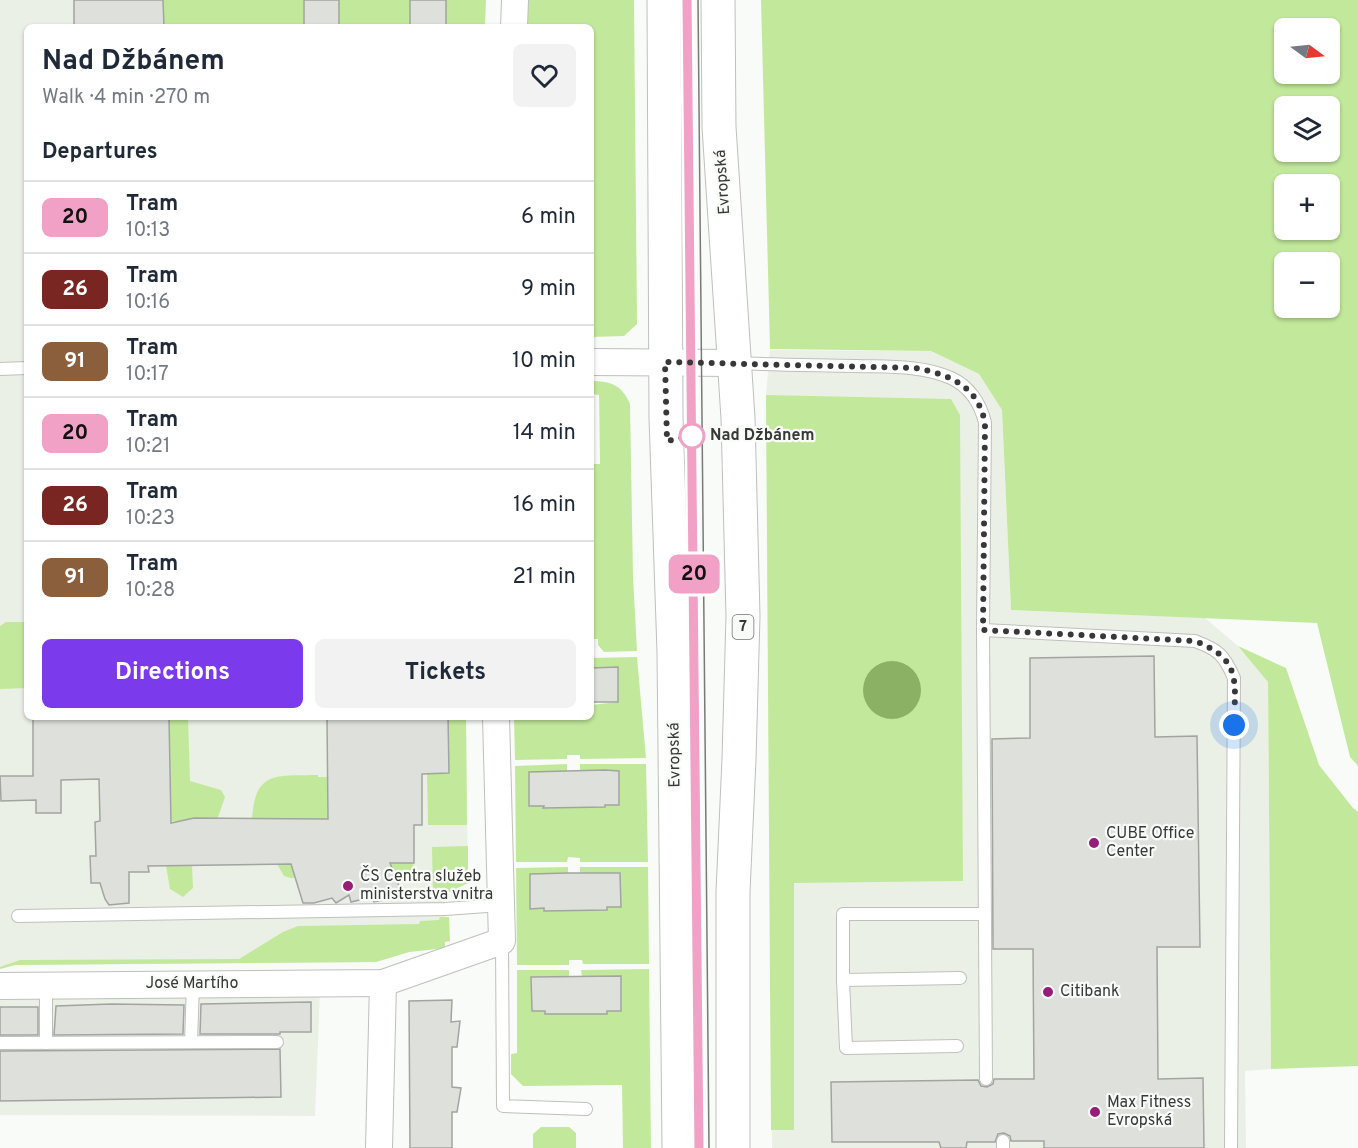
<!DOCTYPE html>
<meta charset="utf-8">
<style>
:root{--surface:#fff;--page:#f2f2f3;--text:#1f2937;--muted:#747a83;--line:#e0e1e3;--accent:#7c3aed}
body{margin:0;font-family:Overpass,sans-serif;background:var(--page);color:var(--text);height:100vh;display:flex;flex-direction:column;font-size:22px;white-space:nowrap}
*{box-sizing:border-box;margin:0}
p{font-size:20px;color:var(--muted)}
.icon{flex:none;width:33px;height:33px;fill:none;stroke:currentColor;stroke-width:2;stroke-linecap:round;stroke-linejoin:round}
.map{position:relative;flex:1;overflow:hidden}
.details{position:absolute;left:24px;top:24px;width:570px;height:696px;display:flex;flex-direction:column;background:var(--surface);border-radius:9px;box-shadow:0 2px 4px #0004}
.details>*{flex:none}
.badge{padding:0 12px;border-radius:9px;font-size:21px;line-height:39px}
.needle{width:39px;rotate:105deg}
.fabs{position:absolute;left:1274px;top:18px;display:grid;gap:12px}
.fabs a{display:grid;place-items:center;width:66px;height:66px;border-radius:9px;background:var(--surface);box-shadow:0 2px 4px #0004;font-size:30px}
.you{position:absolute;width:30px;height:30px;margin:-15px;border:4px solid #fff;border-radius:50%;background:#1a73e8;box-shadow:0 0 0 9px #1a73e833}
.map>.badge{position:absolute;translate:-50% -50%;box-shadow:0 0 0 3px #fff}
h2{padding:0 18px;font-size:22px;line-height:54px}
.round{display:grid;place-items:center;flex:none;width:63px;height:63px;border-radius:9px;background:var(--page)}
.overview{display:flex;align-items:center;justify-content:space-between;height:102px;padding:0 18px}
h1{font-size:28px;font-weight:700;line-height:45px}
.action{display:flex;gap:12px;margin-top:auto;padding:12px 18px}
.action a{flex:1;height:69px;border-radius:9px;background:var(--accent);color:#fff;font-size:24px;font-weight:700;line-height:69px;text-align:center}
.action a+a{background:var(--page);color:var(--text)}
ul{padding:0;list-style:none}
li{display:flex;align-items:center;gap:18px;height:72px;padding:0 18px;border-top:2px solid var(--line)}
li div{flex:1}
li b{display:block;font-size:22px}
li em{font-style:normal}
li .badge{min-width:66px;font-weight:700;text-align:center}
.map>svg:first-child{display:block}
.built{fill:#ebf0e6}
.green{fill:#c2e99b;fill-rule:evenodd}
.water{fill:#8bb264}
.building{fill:#dee0dc;stroke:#a2a4a0;stroke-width:1.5}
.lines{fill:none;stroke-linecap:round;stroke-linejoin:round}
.service-casing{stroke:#bec0bc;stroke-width:14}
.minor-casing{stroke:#bec0bc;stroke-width:28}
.primary-casing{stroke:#bec0bc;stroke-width:35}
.service{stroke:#fff;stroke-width:12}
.minor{stroke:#fff;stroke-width:26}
.primary{stroke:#fff;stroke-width:33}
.tram{stroke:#787a78;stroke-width:1.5}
.line-casing{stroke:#fff;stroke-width:14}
.line{stroke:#f1a1c5;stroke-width:9}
.walk{stroke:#373837;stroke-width:6;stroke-dasharray:0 10.8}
.stop-dot{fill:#fff;stroke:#f1a1c5;stroke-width:3}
.poi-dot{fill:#961e79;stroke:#f9fbf8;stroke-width:2}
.labels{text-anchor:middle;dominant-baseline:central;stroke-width:4.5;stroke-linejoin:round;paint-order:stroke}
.shield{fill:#f9fbf8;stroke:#717271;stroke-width:1.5}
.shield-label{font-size:15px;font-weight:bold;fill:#373837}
.street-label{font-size:16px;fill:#373837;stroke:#f9fbf8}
.stop-label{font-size:16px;font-weight:bold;fill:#373837;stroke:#f9fbf8;text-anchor:start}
.poi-label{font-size:16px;fill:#373837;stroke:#f9fbf8;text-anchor:start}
</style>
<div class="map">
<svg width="1358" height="1148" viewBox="0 0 1358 1148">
<rect width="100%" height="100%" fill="#f9fbf8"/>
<g class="built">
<path d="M 0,0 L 163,0 L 164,27 L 27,27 L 27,717 L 466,717 L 468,883 L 445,894 L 445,948 L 409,952 L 376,962 L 15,965 L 0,969 Z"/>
<path d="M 770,350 L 931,351 L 979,374 L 1002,410 L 1011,610 L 1205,618 L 1238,646 L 1268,681 L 1271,1069 L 1245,1071 L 1246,1148 L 772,1148 L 766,395 Z"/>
<path d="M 320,992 L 315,1116 L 0,1115 L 0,997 Z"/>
</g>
<g class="green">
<path d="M 163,0 L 304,0 L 304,27 L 164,27 Z"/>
<rect x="339" y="0" width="71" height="27"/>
<path d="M 446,0 L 486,0 L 485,27 L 446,27 Z"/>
<path d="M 526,0 L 634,0 L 637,324 L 624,336 L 591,337 L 591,27 L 525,27 Z"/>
<path d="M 761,0 L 1358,0 L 1358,766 L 1350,757 L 1317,623 L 1011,610 L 1002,410 L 979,374 L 931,351 L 770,349 ZM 1284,28 L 1329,28 L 1329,74 L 1284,74 ZM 1284,106 L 1329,106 L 1329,152 L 1284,152 ZM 1284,184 L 1329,184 L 1329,230 L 1284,230 ZM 1284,262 L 1329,262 L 1329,308 L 1284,308 Z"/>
<path d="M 591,381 C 611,381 622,385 630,404 L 633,577 L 637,651 L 604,652 L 598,645 L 598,639 L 591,639 L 591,464 L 600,464 L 599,395 L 591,394 Z"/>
<path d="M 766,395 L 951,399 L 960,415 L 963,881 L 794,883 L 794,1130 L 771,1130 Z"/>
<path d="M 6,622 L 27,622 L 27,688 L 0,689 L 0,626 Z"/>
<path d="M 1238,646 L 1286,668 L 1319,765 L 1353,808 L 1358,812 L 1358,1066 L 1271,1069 L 1268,682 Z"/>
<path d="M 637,657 L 646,758 L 580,759 L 580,755 L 567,755 L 567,759 L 515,760 L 514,717 L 591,717 L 591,705 L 617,702 L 591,668 L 591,658 Z"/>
<path d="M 169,717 L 188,717 L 190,781 L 221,790 L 225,797 L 217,820 L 170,821 Z"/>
<path d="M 448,717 L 466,717 L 467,825 L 428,825 L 427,773 L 448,773 Z"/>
<path d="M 567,764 L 567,771 L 529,806 L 544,806 L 544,808 L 605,807 L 605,805 L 619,805 L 619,771 L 580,771 L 580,764 L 646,764 L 648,862 L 580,862 L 580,858 L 568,857 L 567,862 L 516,862 L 515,766 Z"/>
<path d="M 318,775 L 318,777 L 327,777 L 328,819 C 302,819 277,819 252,819 C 255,770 276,776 318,775 Z"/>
<path d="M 468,846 L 468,883 L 445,894 L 445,899 L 433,898 L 432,847 Z"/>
<path d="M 414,863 L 406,881 L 388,876 L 291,878 L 284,876 L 277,864 Z"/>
<path d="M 192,865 L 193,888 L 183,897 L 170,889 L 166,866 Z"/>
<path d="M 568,867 L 568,874 L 530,908 L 544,908 L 545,911 L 606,910 L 607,907 L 620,907 L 620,873 L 580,873 L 580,867 L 648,867 L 649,964 L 583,964 L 582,960 L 569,960 L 569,965 L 517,965 L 516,868 Z"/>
<path d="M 440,917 L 449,917 L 450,941 L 445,942 L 445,948 L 409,952 L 376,962 L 15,965 L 0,969 L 0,967 L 20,960 L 239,959 L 283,932 L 298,926 L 419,924 L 420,921 L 439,920 Z"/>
<path d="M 649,969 L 651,1148 L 623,1148 L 622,1085 L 523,1086 L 511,1074 L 511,1054 L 517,1053 L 517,970 L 569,970 L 569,976 L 531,977 L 532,1011 L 621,1010 L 621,976 L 582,977 L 581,970 Z"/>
<path d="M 541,1127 L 569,1127 L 576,1133 L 576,1148 L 533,1148 L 533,1134 Z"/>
</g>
<circle class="water" cx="892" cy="690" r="29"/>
<g class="building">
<path d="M 74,0 L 163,0 L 164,27 L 74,27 Z"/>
<rect x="304" y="0" width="35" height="27"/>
<rect x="410" y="0" width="36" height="27"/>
<path d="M 1154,656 L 1155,737 L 1197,736 L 1200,947 L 1157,947 L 1158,1079 L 1203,1078 L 1204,1148 L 1044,1148 L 1044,1141 L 1011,1141 L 1010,1136 L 1004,1133 L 998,1134 L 995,1142 L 967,1142 L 966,1148 L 941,1148 L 939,1142 L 832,1142 L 831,1082 L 978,1080 L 981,1086 L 987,1087 L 993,1084 L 994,1079 L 1034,1079 L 1033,949 L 993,949 L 992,739 L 1030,738 L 1030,658 Z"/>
<path d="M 618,667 L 618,702 L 591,702 L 591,668 Z"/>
<path d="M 33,717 L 169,717 L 171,823 L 194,818 L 328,819 L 327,717 L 448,717 L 449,773 L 422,774 L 422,825 L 414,825 L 414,863 L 390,863 L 403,896 L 374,902 L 372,897 L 351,902 L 349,895 L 336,903 L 332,898 L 314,903 L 303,903 L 291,864 L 148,866 L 149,872 L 129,872 L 129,903 L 109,905 L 105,899 L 100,883 L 91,883 L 91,880 L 90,856 L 96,856 L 95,822 L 100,821 L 99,779 L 61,780 L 61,813 L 36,813 L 36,800 L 1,801 L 0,776 L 33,776 Z"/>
<path d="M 605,770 L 619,771 L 619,805 L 605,805 L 605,807 L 543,808 L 544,806 L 529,806 L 529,772 Z"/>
<path d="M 568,873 L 620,873 L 621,907 L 607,907 L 607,910 L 544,911 L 544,908 L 530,909 L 530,874 Z"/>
<path d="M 621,976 L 621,1011 L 607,1011 L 607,1014 L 545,1014 L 545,1011 L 532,1011 L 531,977 Z"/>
<path d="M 452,1000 L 451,1022 L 460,1021 L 457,1047 L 452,1047 L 452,1087 L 461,1088 L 457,1112 L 452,1112 L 452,1148 L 410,1148 L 409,1001 Z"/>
<path d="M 311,1002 L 311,1032 L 280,1032 L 280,1034 L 200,1034 L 201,1004 Z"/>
<path d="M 111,1004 L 184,1005 L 183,1034 L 54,1035 L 56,1006 Z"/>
<rect x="0" y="1007" width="38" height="28"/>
<path d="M 280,1049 L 281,1097 L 0,1101 L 0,1051 Z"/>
</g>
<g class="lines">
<g class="service-casing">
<g id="service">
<path d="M 737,363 C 776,365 816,365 856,366 C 888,367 921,365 951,378 C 969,386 981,404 985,423 L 983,630 L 986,1079"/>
<path d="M 0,369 L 27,368"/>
<path d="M 983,630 L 1195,641 C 1219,650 1224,655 1234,678 L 1231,1148"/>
<path d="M 18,916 L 445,909 L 501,905"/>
<path d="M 502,941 L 503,1106 L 586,1109"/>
<path d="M 960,978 L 843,980 L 843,914 L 985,914"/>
<path d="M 843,980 L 846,1048 L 957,1046"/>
<path d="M 191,1042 L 193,984"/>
<path d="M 0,1043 L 277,1042"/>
<path d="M 46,1043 L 46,985"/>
<path d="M 1003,1148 L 1003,1141"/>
</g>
</g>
<g class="minor-casing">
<g id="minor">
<path d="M 514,27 L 515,0"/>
<path d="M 591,362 L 735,363"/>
<path d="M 0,986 L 383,983 L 502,941 L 496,717"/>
<path d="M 379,1148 L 383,983"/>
</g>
</g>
<g class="primary-casing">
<g id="primary">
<path d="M 664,0 L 666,418 L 674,652 L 679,1148"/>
<path d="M 718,0 L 719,127 L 738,418 L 743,616 L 739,759 L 733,892 L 733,1148"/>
</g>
</g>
<use href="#service" class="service"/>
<use href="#minor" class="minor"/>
<use href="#primary" class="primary"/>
<g class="tram">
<path d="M 687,0 L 699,1148"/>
<path d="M 698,0 L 709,1148"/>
</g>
</g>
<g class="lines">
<g class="line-casing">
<path id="line" d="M 687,0 L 699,1148"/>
</g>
<use href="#line" class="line"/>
<path class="walk" d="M 692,436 L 667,441 L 665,362 L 916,368 C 950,375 978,386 985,423 L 983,630 L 1195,641 C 1242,659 1235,682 1234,725"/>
</g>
<circle class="stop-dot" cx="692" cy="436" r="12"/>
<g class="poi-dot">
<circle cx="1094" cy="843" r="6"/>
<circle cx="348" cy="886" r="6"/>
<circle cx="1048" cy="992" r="6"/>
<circle cx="1095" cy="1112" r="6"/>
</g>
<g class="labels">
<rect class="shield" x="732.5" y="615" width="21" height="24" rx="4.5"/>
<g class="shield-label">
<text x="743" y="627">7</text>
</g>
<g class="street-label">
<text transform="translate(723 182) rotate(-94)">Evropská</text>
<text transform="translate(675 755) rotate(-91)">Evropská</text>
<text x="192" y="984">José Martího</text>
</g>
<g class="stop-label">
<text x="710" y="436">Nad Džbánem</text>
</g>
<g class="poi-label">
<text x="1106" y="834">CUBE Office<tspan x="1106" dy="18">Center</tspan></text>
<text x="360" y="877">ČS Centra služeb<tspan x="360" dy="18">ministerstva vnitra</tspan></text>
<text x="1060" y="992">Citibank</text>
<text x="1107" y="1103">Max Fitness<tspan x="1107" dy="18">Evropská</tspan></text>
</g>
</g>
</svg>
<div class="fabs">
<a><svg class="needle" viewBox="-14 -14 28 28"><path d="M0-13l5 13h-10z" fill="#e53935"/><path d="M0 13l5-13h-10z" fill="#747a83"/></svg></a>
<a><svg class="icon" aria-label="layers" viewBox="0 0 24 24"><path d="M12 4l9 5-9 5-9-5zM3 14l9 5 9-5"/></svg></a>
<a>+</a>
<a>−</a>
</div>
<div class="you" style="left:1234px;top:725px"></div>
<b class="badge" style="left:694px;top:574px;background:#f1a1c5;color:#111">20</b>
<section class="details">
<div class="overview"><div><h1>Nad Džbánem</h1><p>Walk · 4 min · 270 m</p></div><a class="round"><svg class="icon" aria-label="heart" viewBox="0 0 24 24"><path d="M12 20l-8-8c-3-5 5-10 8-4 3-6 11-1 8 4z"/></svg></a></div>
<h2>Departures</h2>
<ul>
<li><span class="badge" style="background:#f1a1c5;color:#111">20</span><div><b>Tram</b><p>10:13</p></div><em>6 min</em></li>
<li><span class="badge" style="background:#792522;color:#fff">26</span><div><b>Tram</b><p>10:16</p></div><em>9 min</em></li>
<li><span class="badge" style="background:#8b5e3c;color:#fff">91</span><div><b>Tram</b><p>10:17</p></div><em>10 min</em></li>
<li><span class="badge" style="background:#f1a1c5;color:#111">20</span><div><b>Tram</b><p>10:21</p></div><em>14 min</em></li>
<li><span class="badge" style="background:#792522;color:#fff">26</span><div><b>Tram</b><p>10:23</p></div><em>16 min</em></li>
<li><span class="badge" style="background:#8b5e3c;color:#fff">91</span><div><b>Tram</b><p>10:28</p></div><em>21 min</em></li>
</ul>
<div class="action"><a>Directions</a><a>Tickets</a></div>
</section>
</div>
